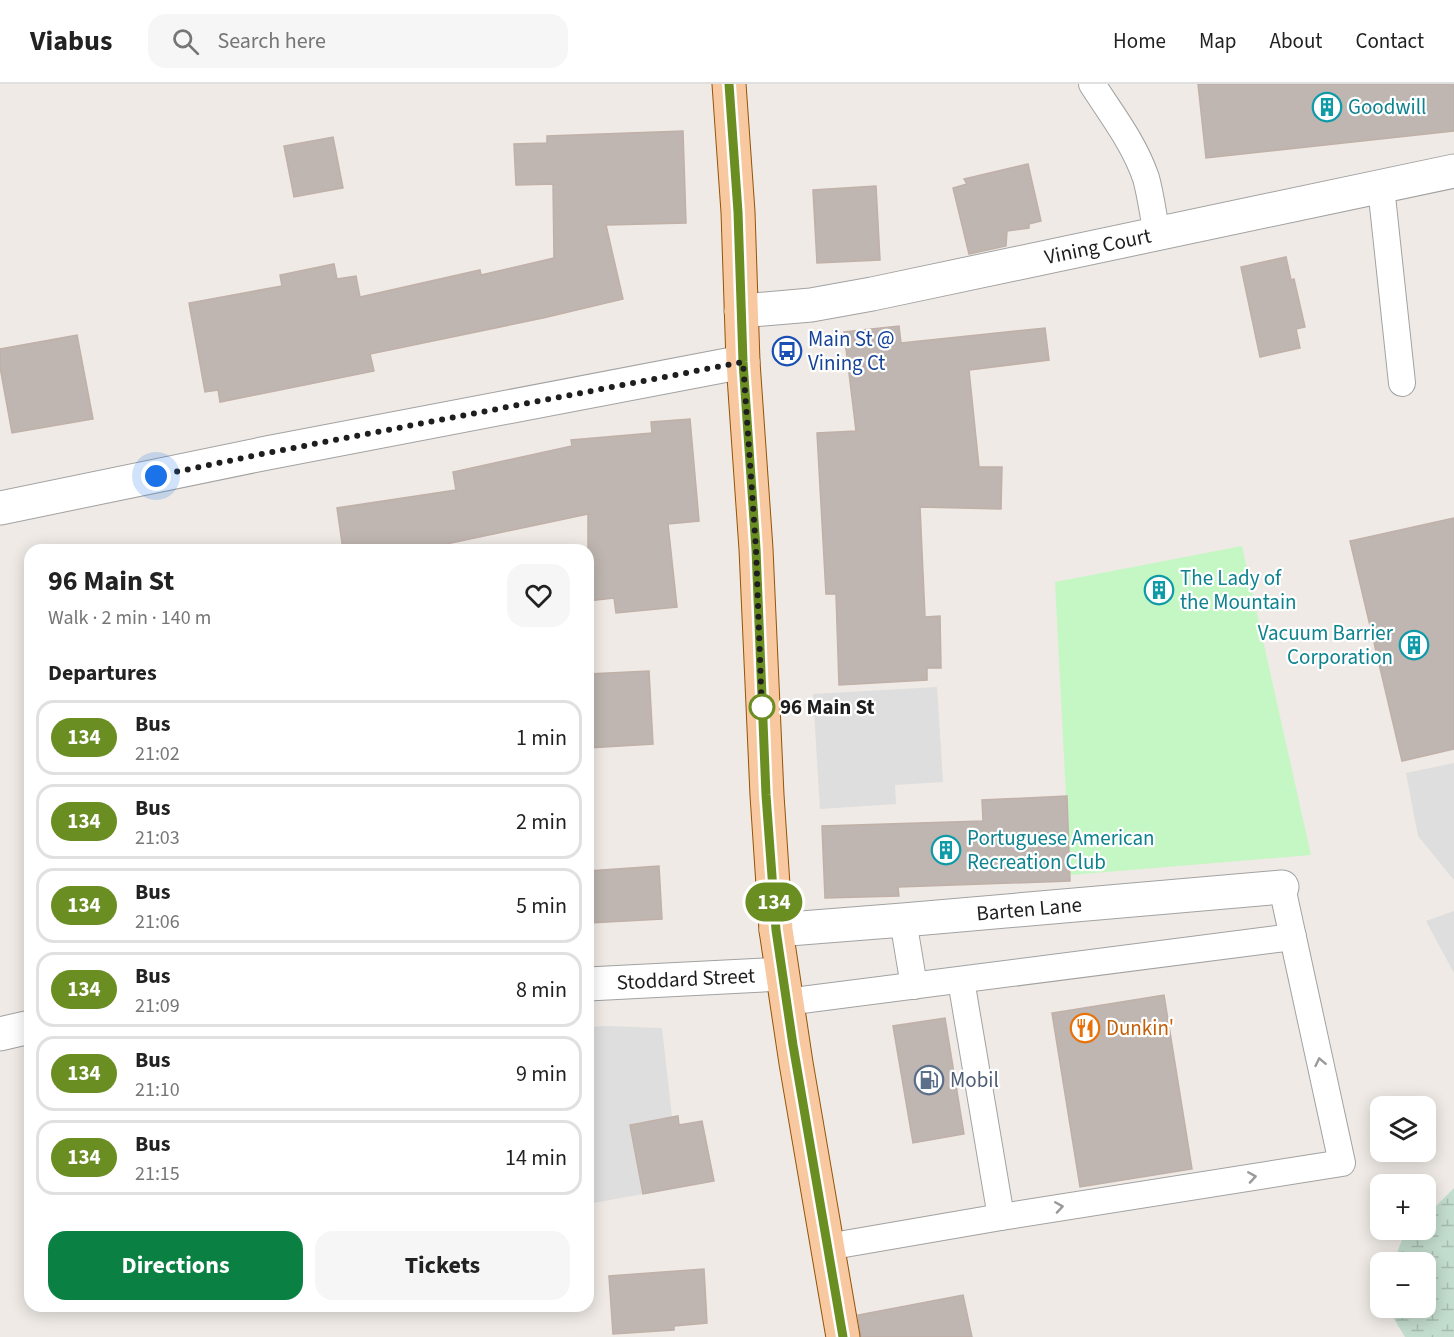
<!DOCTYPE html>
<meta charset="utf-8">
<style>
:root{--surface:#fff;--page:#f6f6f6;--text:#222;--muted:#767676;--line:#e0e0e0;--accent:#0b8043}
body{margin:0;font-family:"Source Sans 3",sans-serif;background:var(--page);color:var(--text);height:100vh;display:flex;flex-direction:column;font-size:22px;white-space:nowrap}
*{box-sizing:border-box;margin:0}
p{font-size:20px;color:var(--muted)}
.icon{flex:none;width:33px;height:33px;fill:none;stroke:currentColor;stroke-width:2;stroke-linecap:round;stroke-linejoin:round}
.map{position:relative;flex:1;overflow:hidden}
.details{position:absolute;left:24px;top:460px;width:570px;height:768px;display:flex;flex-direction:column;background:var(--surface);border-radius:18px;box-shadow:0 3px 15px #0003}
.details>*{flex:none}
.badge{padding:0 12px;border-radius:20px;font-size:21px;line-height:39px}
.fabs{position:absolute;left:1370px;top:1012px;display:grid;gap:12px}
.fabs a{display:grid;place-items:center;width:66px;height:66px;border-radius:12px;background:var(--surface);box-shadow:0 3px 15px #0003;font-size:30px}
.you{position:absolute;width:30px;height:30px;margin:-15px;border:4px solid #fff;border-radius:50%;background:#1a73e8;box-shadow:0 0 0 9px #1a73e833}
.map>.badge{position:absolute;translate:-50% -50%;box-shadow:0 0 0 3px #fff}
h2{padding:0 24px;font-size:22px;line-height:54px}
.round{display:grid;place-items:center;flex:none;width:63px;height:63px;border-radius:18px;background:var(--page)}
.overview{display:flex;align-items:center;justify-content:space-between;height:102px;padding:0 24px}
h1{font-size:28px;font-weight:700;line-height:45px}
.button{display:flex;gap:12px;margin-top:auto;padding:12px 24px}
.button a{flex:1;height:69px;border-radius:18px;background:var(--accent);color:#fff;font-size:24px;font-weight:700;line-height:69px;text-align:center}
.button a+a{background:var(--page);color:var(--text)}
ul{padding:0;list-style:none}
li{display:flex;align-items:center;gap:18px;height:75px;margin:0 12px 9px;padding:0 12px;border:3px solid var(--line);border-radius:18px}
li div{flex:1}
li b{display:block;font-size:22px}
li em{font-style:normal}
li .badge{min-width:66px;font-weight:700;text-align:center}
header{display:flex;align-items:center;gap:36px;box-sizing:border-box;height:84px;padding:0 30px;background:var(--surface);border-bottom:2px solid var(--line)}
header strong{font-size:28px}
nav{display:flex;gap:33px;margin-inline-start:auto;font-size:21px}
.search{width:420px;height:54px;background:var(--page);display:flex;align-items:center;gap:15px;box-sizing:border-box;padding:0 21px;border-radius:18px;color:var(--muted);font-size:22px}
.map>svg:first-child{display:block}
.wetland{fill:url(#wetland-marsh)}
.park{fill:#c5f7c4}
.parking{fill:#dedede}
.building{fill:#bfb6b1;stroke:#c0b0a8;stroke-width:1.5}
.lines{fill:none;stroke-linecap:round;stroke-linejoin:round}
.service-casing{stroke:#a2a2a2;stroke-width:28}
.minor-casing{stroke:#a2a2a2;stroke-width:35}
.primary-casing{stroke:#935406;stroke-width:35}
.service{stroke:#fff;stroke-width:26}
.minor{stroke:#fff;stroke-width:33}
.primary{stroke:#f8c8a1;stroke-width:33}
.oneway{stroke:#9a9a9a}
.line-casing{stroke:#fff;stroke-width:14}
.line{stroke:#6b8e23;stroke-width:9}
.walk{stroke:#1e1e1e;stroke-width:6;stroke-dasharray:0 10.8}
.stop-dot{fill:#fff;stroke:#6b8e23;stroke-width:3}
.labels{text-anchor:middle;dominant-baseline:central;stroke-width:4.5;stroke-linejoin:round;paint-order:stroke}
.culture-label{font-size:21px;fill:#0d838f;stroke:#fff;text-anchor:start}
.street-label{font-size:21px;fill:#1e1e1e;stroke:#fff}
.transit-label{font-size:21px;fill:#164399;stroke:#fff;text-anchor:start}
.stop-label{font-size:21px;font-weight:bold;fill:#1e1e1e;stroke:#fff;text-anchor:start}
.food-label{font-size:21px;fill:#c56008;stroke:#fff;text-anchor:start}
.service-label{font-size:21px;fill:#4e5e75;stroke:#fff;text-anchor:start}
</style>
<header>
<strong>Viabus</strong>
<div class="search"><svg class="icon" aria-label="search" viewBox="0 0 24 24"><circle cx="10" cy="10" r="6"/><path d="M15 15l6 6"/></svg>Search here</div>
<nav><a>Home</a><a>Map</a><a>About</a><a>Contact</a></nav>
</header>
<div class="map">
<svg width="1454" height="1253" viewBox="0 0 1454 1253">
<defs>
<pattern id="wetland-marsh" width="20" height="14" patternUnits="userSpaceOnUse" patternTransform="scale(1.5)"><rect width="20" height="14" fill="#c2dccd"/><path d="M1 5h8M5 5V1M11 12h8M15 12V8" fill="none" stroke="#a6bcb0"/></pattern>
</defs>
<rect width="100%" height="100%" fill="#efeae5"/>
<path class="wetland" d="M 1454,1104 L 1454,1253 L 1405,1253 L 1394,1235 L 1392,1224 L 1425,1224 L 1425,1179 L 1393,1179 L 1402,1156 L 1412,1146 L 1425,1146 L 1425,1133 Z"/>
<path class="park" d="M 1242,462 L 1311,771 L 1070,791 L 1055,498 Z"/>
<g class="parking">
<path d="M 937,603 L 943,698 L 895,701 L 896,720 L 820,725 L 813,610 Z"/>
<path d="M 1454,679 L 1454,796 L 1418,752 L 1406,689 Z"/>
<path d="M 1454,827 L 1454,889 L 1426,837 Z"/>
<path d="M 607,942 L 662,944 L 672,1033 L 630,1041 L 643,1110 L 588,1120 L 588,943 Z"/>
</g>
<g class="building">
<path d="M 1198,0 L 1454,0 L 1454,47 L 1206,74 Z"/>
<path d="M 683,47 L 686,139 L 606,141 L 623,215 L 543,234 L 370,270 L 374,287 L 220,318 L 218,306 L 205,308 L 189,219 L 282,202 L 280,191 L 334,180 L 337,195 L 356,192 L 360,213 L 480,186 L 481,191 L 554,174 L 553,100 L 516,101 L 514,60 L 547,59 L 547,52 Z"/>
<path d="M 333,53 L 343,104 L 294,113 L 284,62 Z"/>
<path d="M 1028,80 L 1041,137 L 1029,140 L 1029,144 L 1007,147 L 1006,162 L 969,170 L 953,104 L 967,100 L 964,95 Z"/>
<path d="M 876,102 L 880,176 L 817,179 L 813,106 Z"/>
<path d="M 1286,173 L 1291,196 L 1294,195 L 1305,243 L 1296,245 L 1300,264 L 1260,273 L 1241,183 Z"/>
<path d="M 899,242 L 901,259 L 1045,244 L 1049,276 L 969,286 L 979,383 L 1002,383 L 1001,425 L 920,423 L 925,533 L 940,532 L 941,584 L 927,584 L 927,596 L 839,601 L 836,510 L 826,510 L 817,349 L 856,347 L 844,248 Z"/>
<path d="M 77,251 L 93,335 L 12,349 L 0,283 L 0,265 Z"/>
<path d="M 690,335 L 699,437 L 668,440 L 677,523 L 616,529 L 614,514 L 588,517 L 588,430 L 418,466 L 343,466 L 337,424 L 456,406 L 453,388 L 572,362 L 571,356 L 652,349 L 651,338 Z"/>
<path d="M 1454,434 L 1454,665 L 1402,677 L 1350,457 Z"/>
<path d="M 649,587 L 653,660 L 588,664 L 588,590 Z"/>
<path d="M 1067,712 L 1070,797 L 898,803 L 899,812 L 825,814 L 822,742 L 983,737 L 982,716 Z"/>
<path d="M 659,782 L 662,835 L 589,839 L 588,787 Z"/>
<path d="M 1164,911 L 1192,1085 L 1080,1103 L 1052,929 Z"/>
<path d="M 945,934 L 964,1050 L 913,1059 L 893,942 Z"/>
<path d="M 678,1032 L 679,1041 L 702,1037 L 714,1097 L 643,1110 L 630,1041 Z"/>
<path d="M 704,1185 L 707,1239 L 674,1242 L 674,1246 L 613,1250 L 609,1192 Z"/>
<path d="M 963,1211 L 972,1253 L 861,1253 L 858,1231 Z"/>
</g>
<g class="lines">
<g class="service-casing">
<g id="service">
<path d="M 1092,0 C 1112,31 1134,59 1146,94 C 1151,112 1153,131 1157,150"/>
<path d="M 1381,103 L 1402,299"/>
<path d="M 903,836 L 914,902"/>
<path d="M 961,896 L 1001,1133"/>
<path d="M 786,918 L 1293,853"/>
<path d="M 827,1163 L 1001,1133 L 1342,1079 L 1282,803"/>
</g>
</g>
<g class="minor-casing">
<g id="minor">
<path id="s1" d="M 741,227 L 811,221 L 872,210 L 1454,87"/>
<path d="M 0,424 L 267,369 L 743,278"/>
<path id="s2" d="M 776,846 L 903,836 L 1282,803"/>
<path id="s3" d="M 588,900 L 782,890"/>
<path d="M 0,950 L 30,943"/>
</g>
</g>
<g class="primary-casing">
<path id="primary" d="M 729,0 L 738,128 L 743,278 L 756,465 L 767,711 L 776,846 L 796,979 L 843,1253"/>
</g>
<use href="#service" class="service"/>
<use href="#minor" class="minor"/>
<use href="#primary" class="primary"/>
</g>
<defs><path id="oneway-chevron" d="M-2-3.5L2.5 0L-2 3.5" fill="none" stroke-width="1.6" stroke-linecap="round" stroke-linejoin="round" transform="scale(1.5)"/></defs>
<g class="oneway">
<use href="#oneway-chevron" transform="translate(1320 978) rotate(-102)"/>
<use href="#oneway-chevron" transform="translate(1252 1093) rotate(-9)"/>
<use href="#oneway-chevron" transform="translate(1059 1123) rotate(-9)"/>
</g>
<g class="lines">
<g class="line-casing">
<path id="line" d="M 729,0 L 738,128 L 743,278 L 756,465 L 766,711 L 776,846 L 793,961 L 843,1253"/>
</g>
<use href="#line" class="line"/>
<path class="walk" d="M 156,392 L 267,369 L 743,278 L 756,465 L 762,630 L 762,623"/>
</g>
<defs>
<g id="building-ring" transform="scale(1.5)"><circle r="9.5" fill="#fff" stroke="#0f9aa8" stroke-width="1.5"/><path d="M-4-6H4V6H1V3H-1V6H-4ZM-2.5-4.3h1.7v1.8h-1.7ZM.8-4.3h1.7v1.8H.8ZM-2.5-1h1.7V.8h-1.7ZM.8-1h1.7V.8H.8Z" fill="#0f9aa8"/></g>
<g id="bus-ring" transform="scale(1.5)"><circle r="9.5" fill="#fff" stroke="#1a4fb4" stroke-width="1.5"/><path d="M-5-6H5V4H4V6H2V4H-2V6H-4V4H-5ZM-3.5-4V0h7V-4ZM-3.5 1.2v1.5H-2V1.2ZM2 1.2v1.5H3.5V1.2Z" fill="#1a4fb4"/></g>
<g id="restaurant-ring" transform="scale(1.5)"><circle r="9.5" fill="#fff" stroke="#e8710a" stroke-width="1.5"/><path d="M-5-6h1v4h1v-4h1v4h1v-4h1v5L-1.5 .5V6h-2V.5L-5-1ZM5-6V6H3V1.5H1.5Q1.5-4 5-6Z" fill="#e8710a"/></g>
<g id="fuel-ring" transform="scale(1.5)"><circle r="9.5" fill="#fff" stroke="#5c6f8a" stroke-width="1.5"/><path d="M-5.5-6h7V0h2V4h1.3V-2.5L3-4.5l.8-.8L6-3V5H2.5V1h-1V6h-7ZM-4.2-4.7v3.2H.2V-4.7Z" fill="#5c6f8a"/></g>
</defs>
<g fill-rule="evenodd">
<use href="#building-ring" x="1327" y="23"/>
<use href="#bus-ring" x="787" y="267"/>
<use href="#building-ring" x="1159" y="506"/>
<use href="#building-ring" x="1414" y="561"/>
<use href="#building-ring" x="946" y="766"/>
<use href="#restaurant-ring" x="1085" y="944"/>
<use href="#fuel-ring" x="929" y="996"/>
</g>
<circle class="stop-dot" cx="762" cy="623" r="12"/>
<g class="labels">
<g class="culture-label">
<text x="1348" y="23">Goodwill</text>
<text x="1180" y="494">The Lady of<tspan x="1180" dy="24">the Mountain</tspan></text>
<text x="1393" y="549" text-anchor="end">Vacuum Barrier<tspan x="1393" dy="24">Corporation</tspan></text>
<text x="967" y="754">Portuguese American<tspan x="967" dy="24">Recreation Club</tspan></text>
</g>
<g class="street-label">
<text stroke="none"><textPath href="#s1" startOffset="363">Vining Court</textPath></text>
<text stroke="none"><textPath href="#s2" startOffset="254">Barten Lane</textPath></text>
<text stroke="none"><textPath href="#s3" startOffset="98">Stoddard Street</textPath></text>
</g>
<g class="transit-label">
<text x="808" y="255">Main St @<tspan x="808" dy="24">Vining Ct</tspan></text>
</g>
<g class="stop-label">
<text x="780" y="623">96 Main St</text>
</g>
<g class="food-label">
<text x="1106" y="944">Dunkin'</text>
</g>
<g class="service-label">
<text x="950" y="996">Mobil</text>
</g>
</g>
</svg>
<div class="fabs">
<a><svg class="icon" aria-label="layers" viewBox="0 0 24 24"><path d="M12 4l9 5-9 5-9-5zM3 14l9 5 9-5"/></svg></a>
<a>+</a>
<a>−</a>
</div>
<div class="you" style="left:156px;top:392px"></div>
<b class="badge" style="left:774px;top:818px;background:#6b8e23;color:#fff">134</b>
<section class="details">
<div class="overview"><div><h1>96 Main St</h1><p>Walk · 2 min · 140 m</p></div><a class="round"><svg class="icon" aria-label="heart" viewBox="0 0 24 24"><path d="M12 20l-8-8c-3-5 5-10 8-4 3-6 11-1 8 4z"/></svg></a></div>
<h2>Departures</h2>
<ul>
<li><span class="badge" style="background:#6b8e23;color:#fff">134</span><div><b>Bus</b><p>21:02</p></div><em>1 min</em></li>
<li><span class="badge" style="background:#6b8e23;color:#fff">134</span><div><b>Bus</b><p>21:03</p></div><em>2 min</em></li>
<li><span class="badge" style="background:#6b8e23;color:#fff">134</span><div><b>Bus</b><p>21:06</p></div><em>5 min</em></li>
<li><span class="badge" style="background:#6b8e23;color:#fff">134</span><div><b>Bus</b><p>21:09</p></div><em>8 min</em></li>
<li><span class="badge" style="background:#6b8e23;color:#fff">134</span><div><b>Bus</b><p>21:10</p></div><em>9 min</em></li>
<li><span class="badge" style="background:#6b8e23;color:#fff">134</span><div><b>Bus</b><p>21:15</p></div><em>14 min</em></li>
</ul>
<div class="button"><a>Directions</a><a>Tickets</a></div>
</section>
</div>
